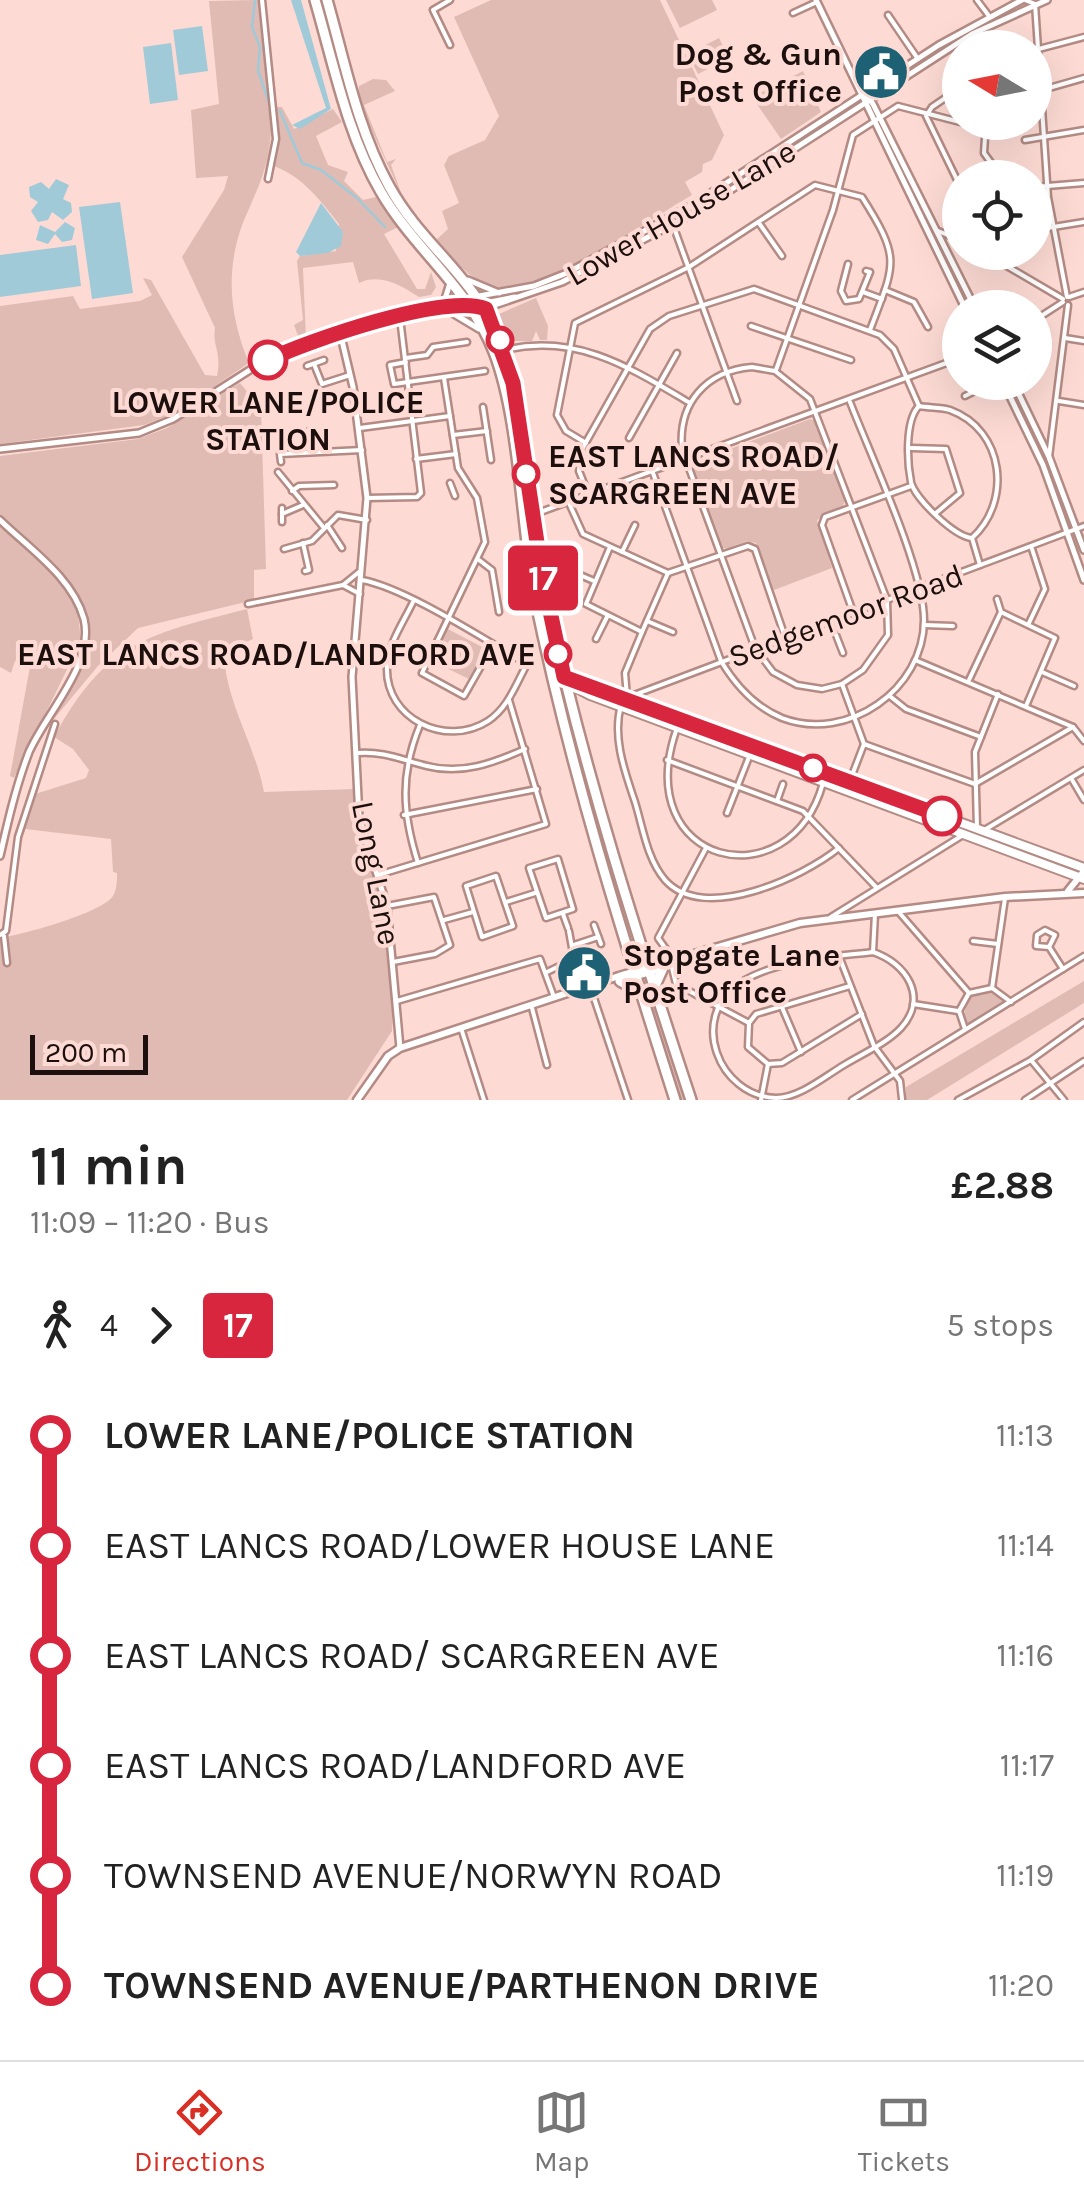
<!DOCTYPE html>
<meta charset="utf-8">
<style>
:root{--surface:#fff;--page:#f2f2f2;--text:#222;--muted:#767676;--line:#e0e0e0;--accent:#d93025}
body{margin:0;font-family:Karla,sans-serif;background:var(--page);color:var(--text);height:100vh;display:flex;flex-direction:column;font-size:38px;white-space:nowrap}
*{box-sizing:border-box;margin:0}
p{font-size:32px;color:var(--muted)}
.icon{flex:none;width:55px;height:55px;fill:none;stroke:currentColor;stroke-width:2;stroke-linecap:round;stroke-linejoin:round}
.map{position:relative;height:1100px;overflow:hidden}
.panel{display:flex;flex-direction:column;background:var(--surface);flex:1}
.panel>*{flex:none}
.badge{padding:0 20px;border-radius:8px;font-size:35px;line-height:65px}
.needle{width:65px;rotate:280deg}
.tools{position:absolute;left:942px;top:30px;display:grid;gap:20px}
.tools a{display:grid;place-items:center;width:110px;height:110px;border-radius:50%;background:var(--surface);box-shadow:0 10px 40px #0002;font-size:50px}
.scale{position:absolute;left:30px;bottom:25px;width:118px;box-sizing:border-box;padding-left:10px;border:5px solid #1d0f0d;border-top:0;font-size:28px;line-height:35px;white-space:nowrap;color:#1d0f0d;-webkit-text-stroke:8px #fddbd4;paint-order:stroke}
.map>.badge{position:absolute;translate:-50% -50%;box-shadow:0 0 0 5px #fff}
.legs{display:flex;align-items:center;gap:15px;height:110px;padding:0 30px;font-size:32px}
.legs p{margin-inline-start:auto}
.overview{display:flex;align-items:center;justify-content:space-between;height:170px;padding:0 30px}
h1{font-size:55px;font-weight:700;line-height:75px}
ul{padding:0 30px;list-style:none}
li{display:flex;align-items:center;gap:35px;height:110px;font-size:38px}
li i{display:grid;place-items:center;width:15px;height:100%;margin:0 12px;background:currentColor}
li i::after{content:'';width:25px;height:25px;margin:-12px;border:8px solid;border-radius:50%;background:var(--surface)}
li p{margin-inline-start:auto}
li:first-child i{background:linear-gradient(#0000 50%,currentColor 0)}
li:last-child i{background:linear-gradient(currentColor 50%,#0000 0)}
.dock{display:flex;justify-content:space-around;align-items:center;height:140px;border-top:2px solid var(--line);background:var(--surface);font-size:28px;color:var(--muted)}
.dock a{display:grid;justify-items:center;gap:5px}
.dock .selected{color:var(--accent)}
.map>svg:first-child{display:block}
.green{fill:#dfbbb4}
.water{fill:#a0cad8}
.lines{fill:none;stroke-linecap:round;stroke-linejoin:round}
.stream{stroke:#a0cad8;stroke-width:2.5}
.minor-casing{stroke:#b38b84;stroke-width:9}
.tertiary-casing{stroke:#b38b84;stroke-width:10}
.secondary-casing{stroke:#b38b84;stroke-width:11}
.primary-casing{stroke:#b38b84;stroke-width:12}
.trunk-casing{stroke:#b38b84;stroke-width:14}
.minor{stroke:#fff;stroke-width:4}
.tertiary{stroke:#fff;stroke-width:5}
.secondary{stroke:#fff;stroke-width:6}
.primary{stroke:#fff;stroke-width:8}
.trunk{stroke:#fff;stroke-width:9}
.line-1-casing{stroke:#fff;stroke-width:22}
.line-1{stroke:#d7263d;stroke-width:15}
.stop-1-dot{fill:#fff;stroke:#d7263d;stroke-width:5}
.labels{text-anchor:middle;dominant-baseline:central;stroke-width:8;stroke-linejoin:round;paint-order:stroke}
.poi-label{font-size:32px;font-weight:bold;fill:#1d0f0d;stroke:#fddbd4;text-anchor:end}
.street-label{font-size:32px;fill:#1d0f0d;stroke:#fddbd4}
.stop-label{font-size:32px;font-weight:bold;fill:#1d0f0d;stroke:#fddbd4}
</style>
<div class="map">
<svg width="1084" height="1100" viewBox="0 0 1084 1100">
<rect width="100%" height="100%" fill="#fddbd4"/>
<g class="green">
<path d="M 258,0 C 263,49 278,106 268,155 C 264,177 253,199 244,220 C 225,269 229,315 249,363 L 175,413 L 144,425 L 0,444 L 0,306 L 73,296 L 80,309 L 140,301 L 152,295 L 143,278 L 151,280 L 205,375 L 217,376 C 222,350 212,347 215,328 L 182,257 L 224,190 L 228,176 L 196,178 L 191,110 L 219,104 L 209,1 Z"/>
<path d="M 491,0 L 660,0 L 724,135 L 712,160 L 703,164 L 702,172 L 685,182 L 692,195 C 644,223 558,284 504,287 C 475,289 454,259 436,240 L 448,229 L 442,211 L 459,203 L 444,165 L 449,156 L 485,140 L 499,116 L 454,17 Z"/>
<path d="M 666,0 L 712,0 L 717,10 L 680,28 Z"/>
<path d="M 719,38 L 729,58 L 698,74 L 688,54 Z"/>
<path d="M 803,71 L 821,112 L 781,139 L 752,97 Z"/>
<path d="M 373,79 L 386,80 L 395,91 L 364,105 L 387,162 L 396,159 L 391,165 L 403,198 L 358,101 L 359,86 Z"/>
<path d="M 276,107 L 282,107 L 294,129 L 333,109 L 342,122 L 316,136 L 328,165 L 348,172 L 344,181 L 363,200 L 376,197 L 398,227 L 384,234 L 417,289 L 425,289 L 431,272 L 436,287 L 431,295 L 419,297 C 404,288 382,272 359,283 L 353,262 L 303,268 L 306,339 L 300,341 L 294,325 L 303,320 L 297,261 L 300,256 L 336,251 L 339,224 C 320,200 303,177 274,166 Z"/>
<path d="M 536,298 L 548,326 L 547,340 L 540,340 L 536,331 L 532,341 L 505,341 L 499,314 Z"/>
<path d="M 240,383 L 261,408 L 266,569 L 254,570 L 254,600 L 138,628 L 98,666 L 53,720 L 49,718 C 116,610 83,592 0,516 L 0,456 L 138,439 L 167,428 Z"/>
<path d="M 810,419 L 816,421 L 845,500 L 843,506 L 817,520 L 832,568 L 774,590 L 756,543 L 747,541 L 726,549 L 720,546 L 692,468 L 695,462 Z"/>
<path d="M 0,525 L 63,585 L 78,614 L 81,641 L 14,778 L 10,776 L 31,661 L 15,661 L 11,673 L 0,667 Z"/>
<path d="M 247,609 L 253,639 L 224,652 C 225,701 255,744 264,792 L 354,789 L 358,842 L 381,892 L 393,1009 L 392,1031 L 347,1100 L 0,1100 L 0,938 C 21,935 102,913 113,896 C 117,890 117,880 117,873 L 113,872 L 111,839 L 25,829 L 35,794 L 86,778 L 89,770 L 73,749 L 54,737 C 106,641 149,634 247,609 Z"/>
<path d="M 446,628 L 486,649 L 471,680 L 430,660 Z"/>
<path d="M 1084,981 L 1084,1003 L 927,1100 L 906,1100 L 906,1087 Z"/>
<path d="M 649,982 L 687,1100 L 678,1100 L 643,983 Z"/>
<path d="M 987,990 L 1005,1001 L 968,1024 L 964,1014 L 969,998 Z"/>
</g>
<g class="water">
<path d="M 291,0 L 301,0 L 331,109 L 300,129 L 292,125 L 326,108 Z"/>
<path d="M 202,26 L 208,71 L 179,75 L 173,30 Z"/>
<path d="M 171,43 L 178,100 L 150,104 L 143,47 Z"/>
<path d="M 56,179 L 69,185 L 63,199 L 71,203 L 72,212 L 63,220 L 52,212 L 48,220 L 38,222 L 31,211 L 38,202 L 30,197 L 29,187 L 41,182 L 49,189 Z"/>
<path d="M 120,202 L 133,293 L 92,299 L 79,207 Z"/>
<path d="M 321,203 L 343,232 L 341,246 L 328,253 L 300,256 L 296,252 Z"/>
<path d="M 65,222 L 75,228 L 72,240 L 62,242 L 55,234 L 48,244 L 36,240 L 40,225 L 55,232 Z"/>
<path d="M 76,245 L 81,286 L 0,297 L 0,255 Z"/>
</g>
<g class="lines">
<g class="stream">
<path d="M 255,0 L 252,27 L 260,47 L 258,71 L 270,105"/>
<path d="M 280,111 L 302,163 L 321,170 L 357,198 L 385,227"/>
</g>
<g class="minor-casing">
<g id="minor">
<path d="M 262,0 L 276,139 L 268,179"/>
<path d="M 450,0 L 433,10 L 450,45"/>
<path d="M 977,0 L 989,16"/>
<path d="M 1025,0 L 1035,4"/>
<path d="M 1035,4 L 1048,197 L 1067,297"/>
<path d="M 793,13 L 817,2"/>
<path d="M 888,15 L 918,59"/>
<path d="M 1035,50 L 1084,37"/>
<path d="M 960,88 L 932,107 L 926,116 L 960,186"/>
<path d="M 1035,92 L 1084,78"/>
<path d="M 962,122 L 984,128"/>
<path d="M 986,122 L 984,153 L 1002,178"/>
<path d="M 1025,140 L 1084,130"/>
<path d="M 1035,187 L 1084,183"/>
<path d="M 759,223 L 782,256"/>
<path d="M 673,225 L 737,401"/>
<path d="M 1035,230 L 1084,222"/>
<path d="M 938,231 L 960,240"/>
<path d="M 983,252 L 1063,299"/>
<path d="M 848,264 L 841,291 L 846,301 L 859,299 L 870,272 L 866,271"/>
<path d="M 885,290 L 914,302 L 928,327"/>
<path d="M 863,292 L 882,299"/>
<path d="M 1069,297 L 1084,292"/>
<path d="M 1035,320 L 1063,302"/>
<path d="M 751,326 L 851,360"/>
<path d="M 1065,338 L 1084,341"/>
<path d="M 504,350 C 577,333 629,367 690,403"/>
<path d="M 406,358 L 427,355 L 433,347 L 467,342"/>
<path d="M 406,362 L 390,365 L 394,384 L 485,371"/>
<path d="M 314,364 L 322,384 L 350,375"/>
<path d="M 307,366 L 324,360"/>
<path d="M 752,367 L 775,371 L 810,399 L 887,600 L 888,635 L 863,670 L 842,684 L 822,689 L 797,685 L 773,672 L 755,648 L 682,449 C 678,403 706,371 752,367 Z"/>
<path d="M 776,370 L 833,210 L 853,135 L 898,106 L 960,122"/>
<path d="M 444,378 L 458,468 L 477,498 L 485,542 L 422,673 L 464,696 L 493,645"/>
<path d="M 965,396 L 975,391 L 977,382"/>
<path d="M 1059,401 L 1084,405"/>
<path d="M 919,406 C 905,420 907,462 911,482 C 915,499 955,537 972,538 L 980,565"/>
<path d="M 919,406 C 929,408 941,407 950,410 C 1005,430 1012,502 972,538"/>
<path d="M 483,407 L 491,460"/>
<path d="M 360,428 L 450,416"/>
<path d="M 309,431 L 310,451"/>
<path d="M 453,435 L 487,431"/>
<path d="M 629,438 L 677,353"/>
<path d="M 586,443 L 566,431 L 557,415 L 575,323 L 689,267 L 815,185 L 862,197 C 902,260 895,263 870,330"/>
<path d="M 911,448 L 946,449 L 960,493 L 936,513"/>
<path d="M 1049,457 L 1068,305"/>
<path d="M 416,459 L 456,454"/>
<path d="M 281,462 L 280,454 L 362,450"/>
<path d="M 278,472 L 324,528"/>
<path d="M 653,473 L 721,661 C 736,686 755,707 782,718 C 848,743 924,689 924,620 C 924,569 870,454 850,402"/>
<path d="M 450,483 L 455,496"/>
<path d="M 292,491 L 299,486 L 334,485"/>
<path d="M 589,496 L 579,471 L 581,451 L 650,329 L 669,316 L 754,289 L 880,335 L 894,349 L 919,406"/>
<path d="M 367,498 L 417,497 L 421,493 L 400,318"/>
<path d="M 569,503 L 583,534 L 668,573 L 642,632 L 586,604 L 610,547"/>
<path d="M 282,514 L 303,505"/>
<path d="M 524,518 L 960,358"/>
<path d="M 282,522 L 282,508"/>
<path d="M 327,525 L 342,548"/>
<path d="M 303,543 L 309,570 L 305,571"/>
<path d="M 284,549 L 312,541 L 338,515 L 367,520"/>
<path d="M 622,552 L 635,525"/>
<path d="M 479,560 L 492,570 L 499,612"/>
<path d="M 359,572 L 343,585 L 360,594"/>
<path d="M 668,573 L 748,546 L 755,549 L 785,637"/>
<path d="M 580,575 L 594,581"/>
<path d="M 362,580 C 406,588 485,640 527,664 C 516,684 508,708 488,721 C 446,748 385,719 387,667 C 388,644 403,623 413,602"/>
<path d="M 997,599 L 1001,612 L 1055,638 L 1026,706"/>
<path d="M 248,604 L 343,585"/>
<path d="M 853,612 L 822,525 L 825,517 L 911,486"/>
<path d="M 647,621 L 673,632"/>
<path d="M 831,622 L 843,653"/>
<path d="M 1029,623 L 1045,589 L 1032,549"/>
<path d="M 924,625 L 953,626"/>
<path d="M 596,639 L 607,617"/>
<path d="M 915,660 L 1073,727 L 1084,741"/>
<path d="M 1042,672 L 1074,686"/>
<path d="M 969,680 L 1001,612"/>
<path d="M 842,684 L 864,744 L 849,783"/>
<path d="M 627,697 L 625,673 L 642,632"/>
<path d="M 891,697 L 906,709 L 981,737"/>
<path d="M 626,698 L 1084,526"/>
<path d="M 621,705 C 612,738 625,772 635,802 C 643,828 647,859 665,880 C 704,924 803,877 839,848"/>
<path d="M 677,728 C 628,866 790,903 823,783"/>
<path d="M 864,744 L 975,784 L 1073,727"/>
<path d="M 358,753 C 384,751 402,760 427,766 C 462,775 493,763 525,749"/>
<path d="M 667,760 L 803,811 L 876,887"/>
<path d="M 1071,778 L 1084,800"/>
<path d="M 777,801 L 783,784"/>
<path d="M 727,813 L 749,757"/>
<path d="M 404,815 L 537,789"/>
<path d="M 977,828 L 975,752 L 998,694"/>
<path d="M 986,829 L 1084,770"/>
<path d="M 558,859 L 573,909 L 546,918 L 529,868 Z"/>
<path d="M 418,863 C 402,812 400,774 420,725"/>
<path d="M 378,875 L 546,824 L 509,700"/>
<path d="M 496,876 L 513,926 L 482,937 L 466,886 Z"/>
<path d="M 506,902 L 535,893"/>
<path d="M 387,906 L 434,897 L 450,945 L 435,954 L 393,962"/>
<path d="M 897,910 L 969,993"/>
<path d="M 563,914 L 568,928"/>
<path d="M 831,917 L 963,835"/>
<path d="M 444,920 L 473,912"/>
<path d="M 594,925 L 601,944"/>
<path d="M 0,935 L 6,931 L 18,837 L 55,724"/>
<path d="M 4,936 L 7,963"/>
<path d="M 973,941 L 998,944"/>
<path d="M 574,945 L 598,937"/>
<path d="M 1049,947 L 1055,935 L 1045,930 L 1037,935 L 1036,946 L 1049,947 L 1063,969"/>
<path d="M 873,952 C 906,963 929,997 901,1028 C 887,1043 862,1054 844,1065 C 824,1077 799,1098 776,1098 C 718,1096 688,1017 740,983 C 775,960 832,957 873,952 Z"/>
<path d="M 873,952 L 875,914"/>
<path d="M 839,956 L 874,1046 L 900,1081 L 902,1099"/>
<path d="M 676,963 L 658,938 L 706,848"/>
<path d="M 671,964 L 676,984 L 749,1023"/>
<path d="M 547,972 L 574,959 L 569,931"/>
<path d="M 850,986 L 756,1014 L 749,1023 L 748,1047 L 768,1064 L 782,1063 L 862,1014"/>
<path d="M 992,988 L 1005,898"/>
<path d="M 591,989 L 628,1100"/>
<path d="M 397,1001 L 540,959 L 554,997"/>
<path d="M 913,1004 L 958,1011"/>
<path d="M 781,1005 L 801,1052"/>
<path d="M 532,1008 L 547,1065"/>
<path d="M 461,1028 L 484,1100"/>
<path d="M 965,1029 L 959,1011 L 969,993 L 992,988 L 1011,1002"/>
<path d="M 1031,1060 L 1064,1100"/>
<path d="M 761,1100 L 768,1064"/>
<path d="M 852,1100 L 1084,956"/>
<path d="M 958,1100 L 1031,1060 L 1084,1022"/>
<path d="M 1025,1100 L 1084,1061"/>
</g>
</g>
<g class="tertiary-casing">
<g id="tertiary">
<path d="M 816,0 L 965,308"/>
<path d="M 856,80 L 873,104 L 975,308"/>
<path d="M 468,280 L 499,293"/>
<path d="M 467,300 L 480,304 L 515,297"/>
<path d="M 432,308 L 445,299 L 450,283"/>
<path d="M 445,308 L 469,306"/>
<path d="M 483,309 L 562,282 L 698,211 L 972,34 L 1047,0"/>
<path d="M 433,311 L 472,310"/>
<path d="M 454,314 L 479,329"/>
<path d="M 340,332 L 353,387 L 367,498 L 352,677 L 359,818 L 387,906 L 400,1048"/>
<path d="M 1003,382 L 1043,465 L 1084,580"/>
<path d="M 1013,382 L 1049,457 L 1084,550"/>
<path d="M 0,449 L 139,433 L 173,419 L 256,366 L 318,339 L 457,300 L 534,286 L 567,273 L 694,204 L 939,45 L 1022,0"/>
<path d="M 0,520 C 30,549 73,578 84,619 C 95,664 46,713 29,752 C 16,786 8,821 0,856"/>
</g>
</g>
<g class="secondary-casing">
<g id="secondary">
<path d="M 1068,891 L 1084,871"/>
<path d="M 619,981 L 664,968"/>
<path d="M 357,1100 L 388,1056 L 400,1048 L 619,976 L 800,923 L 1005,897 L 1084,893"/>
</g>
</g>
<g class="primary-casing">
<g id="primary">
<path d="M 564,677 L 1084,868"/>
<path d="M 565,682 L 590,695 L 1084,879"/>
</g>
</g>
<g class="trunk-casing">
<g id="trunk">
<path d="M 315,0 C 334,65 347,134 381,192 C 414,249 470,289 494,352 C 520,419 521,524 535,598 C 570,769 622,934 675,1100"/>
<path d="M 327,0 C 345,63 357,128 389,186 C 425,251 478,276 504,352 C 532,432 529,523 548,606 C 585,774 637,936 691,1100"/>
<path d="M 642,951 L 664,963"/>
<path d="M 620,981 L 640,992"/>
<path d="M 654,988 L 663,968"/>
</g>
</g>
<use href="#minor" class="minor"/>
<use href="#tertiary" class="tertiary"/>
<use href="#secondary" class="secondary"/>
<use href="#primary" class="primary"/>
<use href="#trunk" class="trunk"/>
</g>
<g class="lines">
<g class="line-1-casing">
<path id="line-1" d="M 268,360 C 308,341 447,292 486,309 L 513,383 L 541,569 L 564,677 L 942,816"/>
</g>
<use href="#line-1" class="line-1"/>
</g>
<defs>
<g id="civic-disc" transform="scale(2.875)"><circle r="9.5" fill="#1e6174" stroke="#fddbd4"/><path d="M-.6-6.5H3V-4.5H.6V-3L4-1V1h2V6H-6V1h2V-1L-.6-3ZM-1.2 2.5V6h2.4V2.5Z" fill="#fff"/></g>
</defs>
<g fill-rule="evenodd">
<use href="#civic-disc" x="881" y="72"/>
<use href="#civic-disc" x="584" y="973"/>
</g>
<g class="stop-1-dot">
<circle cx="500" cy="340" r="12"/>
<circle cx="268" cy="360" r="18"/>
<circle cx="526" cy="474" r="12"/>
<circle cx="558" cy="654" r="12"/>
<circle cx="813" cy="768" r="12"/>
<circle cx="942" cy="816" r="18"/>
</g>
<g class="labels">
<g class="poi-label">
<text x="842" y="54">Dog &amp; Gun<tspan x="842" dy="37">Post Office</tspan></text>
<text x="623" y="955" text-anchor="start">Stopgate Lane<tspan x="623" dy="37">Post Office</tspan></text>
</g>
<g class="street-label">
<text transform="translate(681 213) rotate(-30)">Lower House Lane</text>
<text transform="translate(846 616) rotate(-20)">Sedgemoor Road</text>
<text transform="translate(376 873) rotate(79)">Long Lane</text>
</g>
<g class="stop-label">
<text x="268" y="402">LOWER LANE/POLICE<tspan x="268" dy="37">STATION</tspan></text>
<text x="548" y="456" text-anchor="start">EAST LANCS ROAD/<tspan x="548" dy="37">SCARGREEN AVE</tspan></text>
<text x="536" y="654" text-anchor="end">EAST LANCS ROAD/LANDFORD AVE</text>
</g>
</g>
</svg>
<div class="tools">
<a><svg class="needle" viewBox="-14 -14 28 28"><path d="M0-13l5 13h-10z" fill="#e53935"/><path d="M0 13l5-13h-10z" fill="#767676"/></svg></a>
<a><svg class="icon" aria-label="locate" viewBox="0 0 24 24"><circle cx="12" cy="12" r="6"/><path d="M12 2v4M12 18v4M2 12h4M18 12h4"/></svg></a>
<a><svg class="icon" aria-label="layers" viewBox="0 0 24 24"><path d="M12 4l9 5-9 5-9-5zM3 14l9 5 9-5"/></svg></a>
</div>
<div class="scale">200 m</div>
<b class="badge" style="left:543px;top:578px;background:#d7263d;color:#fff">17</b>
</div>
<section class="panel">
<div class="overview"><div><h1>11 min</h1><p>11:09 – 11:20 · Bus</p></div><b>£2.88</b></div>
<div class="legs"><svg class="icon" aria-label="walk" viewBox="0 0 24 24"><circle cx="13" cy="4" r="2"/><path d="M13 8l-2 6 4 7M11 14l-3 7M7 12l3-4h3l4 4"/></svg>4<svg class="icon" aria-label="forward" viewBox="0 0 24 24"><path d="M9 5l7 7-7 7"/></svg><b class="badge" style="background:#d7263d;color:#fff">17</b><p>5 stops</p></div>
<ul>
<li><i style="color:#d7263d"></i><b>LOWER LANE/POLICE STATION</b><p>11:13</p></li>
<li><i style="color:#d7263d"></i><span>EAST LANCS ROAD/LOWER HOUSE LANE</span><p>11:14</p></li>
<li><i style="color:#d7263d"></i><span>EAST LANCS ROAD/ SCARGREEN AVE</span><p>11:16</p></li>
<li><i style="color:#d7263d"></i><span>EAST LANCS ROAD/LANDFORD AVE</span><p>11:17</p></li>
<li><i style="color:#d7263d"></i><span>TOWNSEND AVENUE/NORWYN ROAD</span><p>11:19</p></li>
<li><i style="color:#d7263d"></i><b>TOWNSEND AVENUE/PARTHENON DRIVE</b><p>11:20</p></li>
</ul>
</section>
<nav class="dock">
<a class="selected"><svg class="icon" aria-label="directions" viewBox="0 0 24 24"><path d="M12 3l9 9-9 9-9-9zM9 14v-3h6M13 9l2 2-2 2"/></svg>Directions</a>
<a><svg class="icon" aria-label="map" viewBox="0 0 24 24"><path d="M3 6l6-2 6 2 6-2v14l-6 2-6-2-6 2zM9 4v14M15 6v14"/></svg>Map</a>
<a><svg class="icon" aria-label="tickets" viewBox="0 0 24 24"><path d="M3 7h18v10H3zM15 7v10"/></svg>Tickets</a>
</nav>
